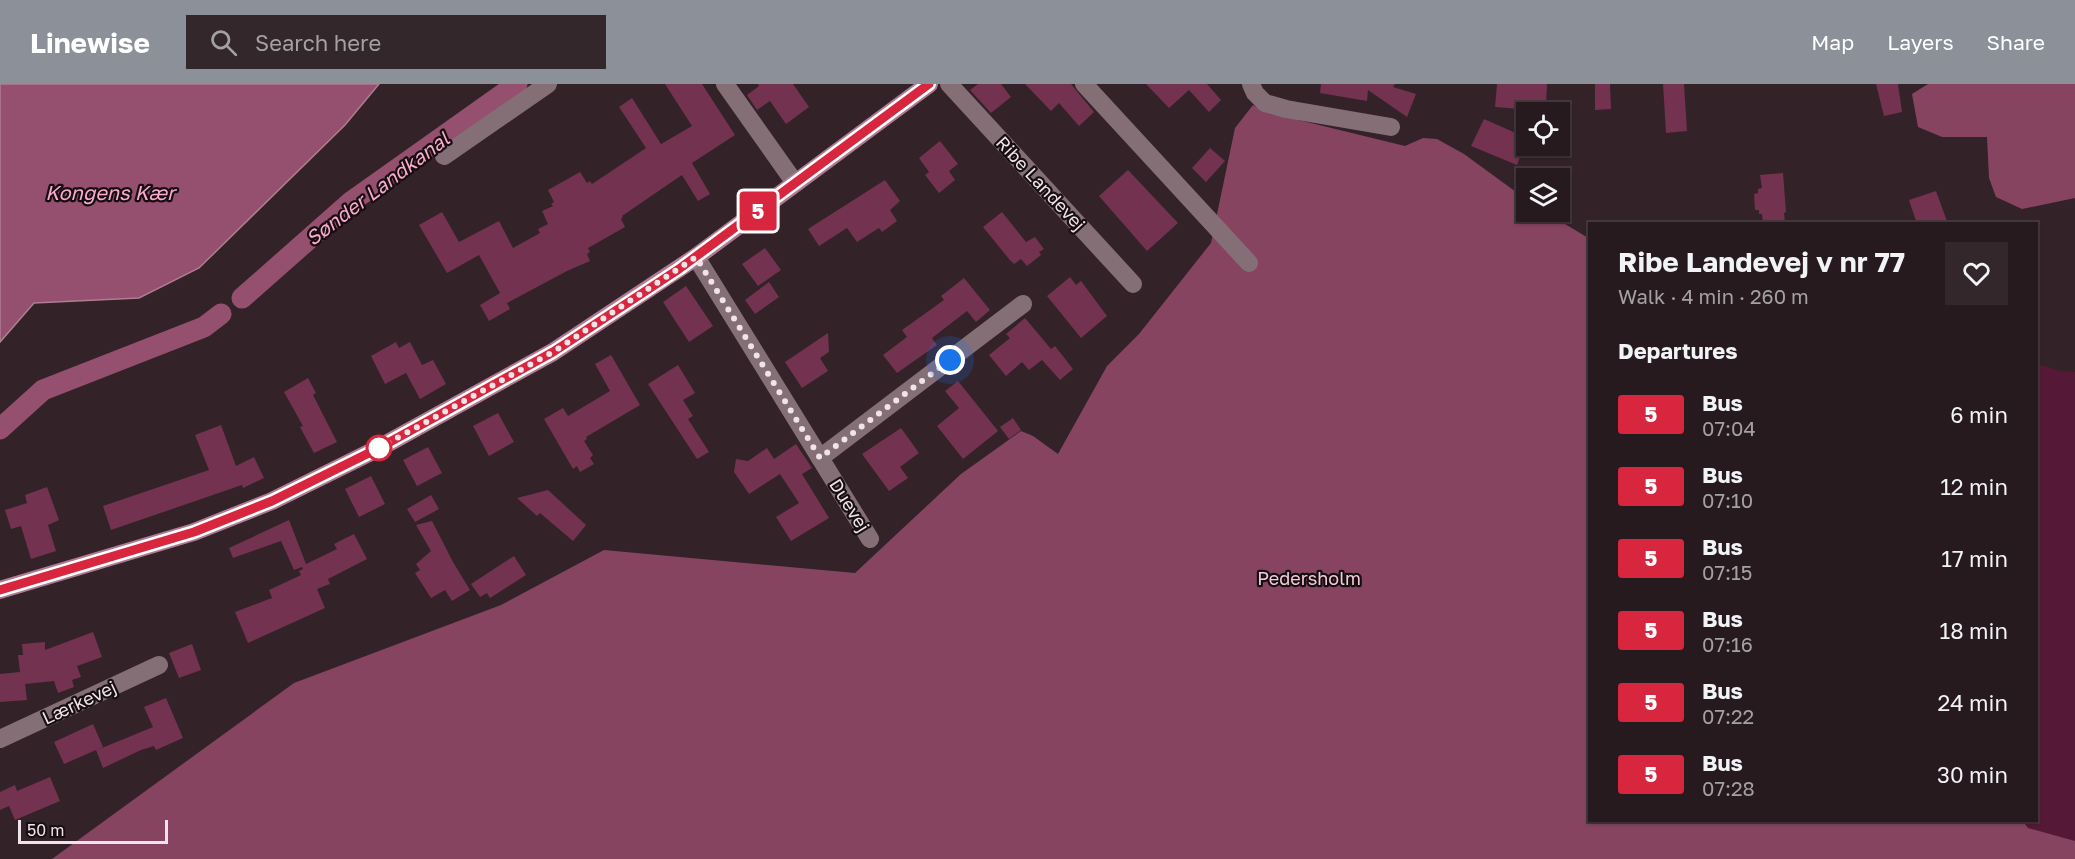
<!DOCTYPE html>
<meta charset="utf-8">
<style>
:root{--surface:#271a1f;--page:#33272c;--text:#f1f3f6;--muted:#a4a1a4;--line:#43383d;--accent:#8c9099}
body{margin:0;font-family:"Golos Text",sans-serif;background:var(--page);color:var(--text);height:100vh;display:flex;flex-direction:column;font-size:22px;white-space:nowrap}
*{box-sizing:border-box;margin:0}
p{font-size:20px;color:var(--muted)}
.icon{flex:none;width:33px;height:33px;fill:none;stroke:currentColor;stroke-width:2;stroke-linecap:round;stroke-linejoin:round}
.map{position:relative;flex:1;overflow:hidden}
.sheet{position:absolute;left:1588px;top:138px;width:450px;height:600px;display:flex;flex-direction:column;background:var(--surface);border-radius:0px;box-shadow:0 2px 4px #0004,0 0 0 2px var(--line)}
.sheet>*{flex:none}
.badge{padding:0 12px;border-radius:4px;font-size:21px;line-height:39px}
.tools{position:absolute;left:1516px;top:18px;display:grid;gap:12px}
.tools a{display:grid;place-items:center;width:54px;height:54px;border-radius:0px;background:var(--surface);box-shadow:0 2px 4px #0004,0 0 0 2px var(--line);font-size:30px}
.scale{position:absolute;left:18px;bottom:15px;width:150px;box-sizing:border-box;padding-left:6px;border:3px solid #f1e4e8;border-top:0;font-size:16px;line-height:21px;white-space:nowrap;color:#f1e4e8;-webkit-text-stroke:4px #160e11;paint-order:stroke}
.you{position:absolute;width:30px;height:30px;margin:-15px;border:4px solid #fff;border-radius:50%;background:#1a73e8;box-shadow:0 0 0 9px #1a73e833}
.map>.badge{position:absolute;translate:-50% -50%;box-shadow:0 0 0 3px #fff}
h2{padding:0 30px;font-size:22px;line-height:54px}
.round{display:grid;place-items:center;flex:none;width:63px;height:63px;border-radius:0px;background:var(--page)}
.summary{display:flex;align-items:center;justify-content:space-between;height:102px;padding:0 30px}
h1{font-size:28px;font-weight:700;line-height:45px}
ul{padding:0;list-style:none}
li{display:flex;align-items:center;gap:18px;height:72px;padding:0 30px}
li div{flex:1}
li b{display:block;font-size:22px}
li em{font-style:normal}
li .badge{min-width:66px;font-weight:700;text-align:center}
header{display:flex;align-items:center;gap:36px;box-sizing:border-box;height:84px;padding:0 30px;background:var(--accent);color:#fff}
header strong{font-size:28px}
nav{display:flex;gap:33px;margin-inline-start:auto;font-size:21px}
.search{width:420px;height:54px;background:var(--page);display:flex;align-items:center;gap:15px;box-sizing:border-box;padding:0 21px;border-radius:0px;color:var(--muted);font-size:22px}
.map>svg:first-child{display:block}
.green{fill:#551937}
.forest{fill:#864461}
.water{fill:#94506e;stroke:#b07c93;stroke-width:1.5}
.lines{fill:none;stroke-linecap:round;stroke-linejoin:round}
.canal{stroke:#94506e;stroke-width:21}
.building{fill:#723250}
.minor{stroke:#856f77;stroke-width:18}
.major{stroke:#ad7a8f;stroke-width:18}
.line-casing{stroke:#fff;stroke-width:14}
.line{stroke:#d7263d;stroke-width:9}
.walk{stroke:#f1e4e8;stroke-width:6;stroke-dasharray:0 10.8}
.stop-dot{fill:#fff;stroke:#d7263d;stroke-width:3}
.labels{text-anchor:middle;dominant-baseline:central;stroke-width:4.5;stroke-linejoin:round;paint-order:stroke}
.street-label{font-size:18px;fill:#f1e4e8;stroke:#160e11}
.park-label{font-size:18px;fill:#f6ccdc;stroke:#160e11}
.water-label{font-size:20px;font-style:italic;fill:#fbabcc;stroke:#160e11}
</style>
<header>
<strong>Linewise</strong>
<div class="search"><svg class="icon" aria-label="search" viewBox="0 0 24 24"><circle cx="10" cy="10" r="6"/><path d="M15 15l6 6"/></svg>Search here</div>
<nav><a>Map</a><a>Layers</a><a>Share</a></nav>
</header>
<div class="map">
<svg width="2075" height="775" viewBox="0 0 2075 775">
<rect width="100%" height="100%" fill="#342229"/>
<path class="green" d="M 2037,280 L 2061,287 L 2075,288 L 2075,757 L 2028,744 L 2022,737 L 2037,736 Z"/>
<g class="forest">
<path d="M 1928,0 L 2075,0 L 2075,114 L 2022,125 L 1996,113 L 1989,94 L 1987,53 L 1942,53 L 1918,43 L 1912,10 Z"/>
<path d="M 1253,21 L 1266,28 L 1405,62 L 1423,54 L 1437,55 L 1464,70 L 1527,116 L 1527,128 L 1545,128 L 1590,155 L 1590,736 L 2022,736 L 2028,744 L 2075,757 L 2075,775 L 52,775 L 294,599 L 501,521 L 604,466 L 855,489 L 961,390 L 1021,347 L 1033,352 L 1058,370 L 1107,282 L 1139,250 L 1211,159 L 1235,44 Z"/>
</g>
<path class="water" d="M 0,0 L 379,0 L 345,41 L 199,184 L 139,214 L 34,219 L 0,258 Z"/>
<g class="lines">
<g class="canal">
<path d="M 242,214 L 352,117 L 517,0"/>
<path d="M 0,345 L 43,306 L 204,243 L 221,230"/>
</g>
</g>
<g class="building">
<path d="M 665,0 L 702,0 L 735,51 L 692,79 L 710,110 L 698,117 L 682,91 L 622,132 L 623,133 L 621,135 L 625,143 L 588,164 L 590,168 L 587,170 L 590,177 L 567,187 L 507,219 L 510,225 L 489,237 L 480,221 L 500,209 L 479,171 L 447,189 L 419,141 L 442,128 L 459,158 L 499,137 L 513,164 L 540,149 L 538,145 L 548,140 L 542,127 L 553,122 L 551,120 L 554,118 L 548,106 L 580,88 L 587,99 L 590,97 L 592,100 L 646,64 L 619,23 L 632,14 L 661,60 L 692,42 Z"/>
<path d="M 758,0 L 793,0 L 809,23 L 786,40 L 770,17 L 757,26 L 747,11 L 759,2 Z"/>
<path d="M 978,0 L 1001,0 L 1011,13 L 991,29 L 970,6 Z"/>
<path d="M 1025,0 L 1071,0 L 1094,28 L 1079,42 L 1059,19 L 1051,27 Z"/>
<path d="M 1146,0 L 1207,0 L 1221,16 L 1209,28 L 1189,6 L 1169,24 Z"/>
<path d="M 1321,0 L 1395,0 L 1393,3 L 1416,10 L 1407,33 L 1368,6 L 1367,17 L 1320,9 Z"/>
<path d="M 1497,0 L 1547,0 L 1546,22 L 1543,22 L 1543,27 L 1495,23 Z"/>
<path d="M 1595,0 L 1610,0 L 1611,25 L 1595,26 Z"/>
<path d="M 1663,0 L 1684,0 L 1687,47 L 1666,49 Z"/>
<path d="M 1876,0 L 1898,0 L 1902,28 L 1884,32 Z"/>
<path d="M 1484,35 L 1527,54 L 1517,81 L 1471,62 Z"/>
<path d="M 940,57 L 958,80 L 949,87 L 955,96 L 939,109 L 925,91 L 929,88 L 919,74 Z"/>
<path d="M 1210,64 L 1225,77 L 1206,98 L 1192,84 Z"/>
<path d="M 1128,86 L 1178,139 L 1147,167 L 1099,112 Z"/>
<path d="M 1783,89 L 1786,128 L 1784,129 L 1785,138 L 1763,140 L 1762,130 L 1759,130 L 1759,126 L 1755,126 L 1754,110 L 1758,109 L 1758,105 L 1762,104 L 1760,91 Z"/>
<path d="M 885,96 L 900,117 L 890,126 L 897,137 L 882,148 L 879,144 L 857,158 L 847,144 L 819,162 L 808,145 Z"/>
<path d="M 1936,107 L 1948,140 L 1917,140 L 1909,116 Z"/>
<path d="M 1002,128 L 1026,158 L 1035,153 L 1044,165 L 1039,168 L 1041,171 L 1027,182 L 1021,175 L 1014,180 L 1009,175 L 983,143 Z"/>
<path d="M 765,164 L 781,186 L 758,202 L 742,180 Z"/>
<path d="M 1070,193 L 1076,201 L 1081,197 L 1107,232 L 1081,254 L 1047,212 Z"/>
<path d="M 964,194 L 990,226 L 976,238 L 967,227 L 932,254 L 937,261 L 897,289 L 883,271 L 907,253 L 902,246 L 944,216 L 941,212 Z"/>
<path d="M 769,198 L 779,213 L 755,230 L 745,216 Z"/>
<path d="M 686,202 L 713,242 L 689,258 L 663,218 Z"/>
<path d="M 1025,234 L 1051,265 L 1055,262 L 1073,285 L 1060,296 L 1042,276 L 1029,286 L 1022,278 L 1006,292 L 989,271 L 1010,254 L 1006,250 Z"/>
<path d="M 828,249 L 829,268 L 820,274 L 828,287 L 802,304 L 785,278 Z"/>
<path d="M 396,258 L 399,264 L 410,258 L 422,281 L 433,276 L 446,300 L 420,315 L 406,289 L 385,300 L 371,272 Z"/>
<path d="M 611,271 L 640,321 L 586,353 L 587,355 L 584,357 L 593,371 L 590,374 L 594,380 L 580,388 L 577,382 L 573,385 L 544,335 L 563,324 L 568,332 L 610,307 L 595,280 Z"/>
<path d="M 678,281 L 695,309 L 683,316 L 693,332 L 688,335 L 709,368 L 697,375 L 648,300 Z"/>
<path d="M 308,294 L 316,309 L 313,311 L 337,358 L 314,369 L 300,343 L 303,342 L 284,308 Z"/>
<path d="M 958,297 L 998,347 L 963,375 L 937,342 L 959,324 L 945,307 Z"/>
<path d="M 498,329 L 514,358 L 489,372 L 473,342 Z"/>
<path d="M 1013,334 L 1021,346 L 1009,355 L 1000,343 Z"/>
<path d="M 221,341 L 236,382 L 254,373 L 264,394 L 243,404 L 242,401 L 111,446 L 103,422 L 209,386 L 195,351 Z"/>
<path d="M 901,344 L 919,369 L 900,383 L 908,394 L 889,407 L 862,370 Z"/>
<path d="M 796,360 L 812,384 L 802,390 L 829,434 L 791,457 L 776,433 L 799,419 L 780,390 L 749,410 L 734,388 L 736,375 L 748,377 L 767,364 L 774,375 Z"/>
<path d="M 428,363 L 442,389 L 417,402 L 403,376 Z"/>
<path d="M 371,392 L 385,420 L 359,433 L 345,405 Z"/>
<path d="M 47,403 L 59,436 L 48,441 L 56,467 L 31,475 L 21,442 L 11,445 L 5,426 L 27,419 L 25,411 Z"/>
<path d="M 548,406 L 586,441 L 573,457 L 540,429 L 537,432 L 517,414 Z"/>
<path d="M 431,411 L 439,425 L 415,438 L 407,425 Z"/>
<path d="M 289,436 L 306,480 L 337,465 L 334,460 L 354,450 L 367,475 L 328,495 L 330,500 L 317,505 L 325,524 L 248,559 L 235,528 L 272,514 L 269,506 L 301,491 L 299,487 L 303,485 L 302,483 L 294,486 L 281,457 L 233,474 L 229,464 Z"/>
<path d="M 432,437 L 453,478 L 470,506 L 452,517 L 445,506 L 431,514 L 415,489 L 420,486 L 416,480 L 431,467 L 416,441 Z"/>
<path d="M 514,472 L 526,491 L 490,514 L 487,509 L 480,513 L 471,500 Z"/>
<path d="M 93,548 L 102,573 L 77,582 L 81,593 L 72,596 L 74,603 L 58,609 L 54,597 L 25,600 L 27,616 L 0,618 L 0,590 L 20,588 L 18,571 L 23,571 L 22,560 L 45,558 L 45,566 Z"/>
<path d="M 192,560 L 201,586 L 179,594 L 169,569 Z"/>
<path d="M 166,614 L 183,654 L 156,666 L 154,662 L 141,666 L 103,684 L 96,666 L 64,680 L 54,658 L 93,640 L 103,663 L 97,666 L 153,643 L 144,623 Z"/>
<path d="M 50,693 L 60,717 L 15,736 L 9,722 L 0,726 L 0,708 L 15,701 L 17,707 Z"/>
</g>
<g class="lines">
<g class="minor">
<path d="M 725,0 L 795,99"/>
<path d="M 949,0 L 1133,200"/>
<path d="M 1084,0 L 1249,179"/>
<path d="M 1251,0 L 1255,9 L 1265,19 L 1286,25 L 1391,43"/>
<path d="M 444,72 L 548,0"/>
<path d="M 696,173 L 870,455"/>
<path d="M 820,374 L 1023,220"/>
<path d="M 0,655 L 159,581"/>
</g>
<path class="major" d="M 0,506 L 194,448 L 272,417 L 379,364 L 553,268 L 696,173 L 929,0"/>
</g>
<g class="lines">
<g class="line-casing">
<path id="line" d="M 0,506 L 194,448 L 272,417 L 379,364 L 553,268 L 679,185 L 929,0"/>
</g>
<use href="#line" class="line"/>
<path class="walk" d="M 379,364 L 553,268 L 696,173 L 820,374 L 950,276"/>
</g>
<circle class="stop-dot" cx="379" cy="364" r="12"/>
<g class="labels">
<g class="street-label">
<text transform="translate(1041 99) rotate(47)">Ribe Landevej</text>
<text transform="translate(850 421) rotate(58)">Duevej</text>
<text transform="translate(79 618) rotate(-25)">Lærkevej</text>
</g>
<g class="park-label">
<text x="1309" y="494">Pedersholm</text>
</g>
<g class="water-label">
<text transform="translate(377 104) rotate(-37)">Sønder Landkanal</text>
<text x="110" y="108">Kongens Kær</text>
</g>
</g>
</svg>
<div class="tools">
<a><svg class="icon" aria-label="locate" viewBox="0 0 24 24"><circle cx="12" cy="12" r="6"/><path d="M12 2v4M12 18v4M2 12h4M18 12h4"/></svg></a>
<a><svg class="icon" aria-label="layers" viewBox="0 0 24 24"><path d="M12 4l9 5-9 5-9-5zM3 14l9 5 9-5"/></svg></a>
</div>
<div class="scale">50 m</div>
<div class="you" style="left:950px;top:276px"></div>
<b class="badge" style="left:758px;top:127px;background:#d7263d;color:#fff">5</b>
<section class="sheet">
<div class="summary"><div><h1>Ribe Landevej v nr 77</h1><p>Walk · 4 min · 260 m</p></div><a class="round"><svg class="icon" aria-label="heart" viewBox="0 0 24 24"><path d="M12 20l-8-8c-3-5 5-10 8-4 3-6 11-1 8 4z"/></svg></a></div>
<h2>Departures</h2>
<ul>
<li><span class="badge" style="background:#d7263d;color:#fff">5</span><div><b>Bus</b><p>07:04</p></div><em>6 min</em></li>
<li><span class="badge" style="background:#d7263d;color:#fff">5</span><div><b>Bus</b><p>07:10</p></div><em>12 min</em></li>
<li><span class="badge" style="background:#d7263d;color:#fff">5</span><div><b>Bus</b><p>07:15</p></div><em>17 min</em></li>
<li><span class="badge" style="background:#d7263d;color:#fff">5</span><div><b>Bus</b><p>07:16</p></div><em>18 min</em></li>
<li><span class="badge" style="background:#d7263d;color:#fff">5</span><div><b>Bus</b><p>07:22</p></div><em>24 min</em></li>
<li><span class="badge" style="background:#d7263d;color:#fff">5</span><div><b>Bus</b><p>07:28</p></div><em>30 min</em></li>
</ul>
</section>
</div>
